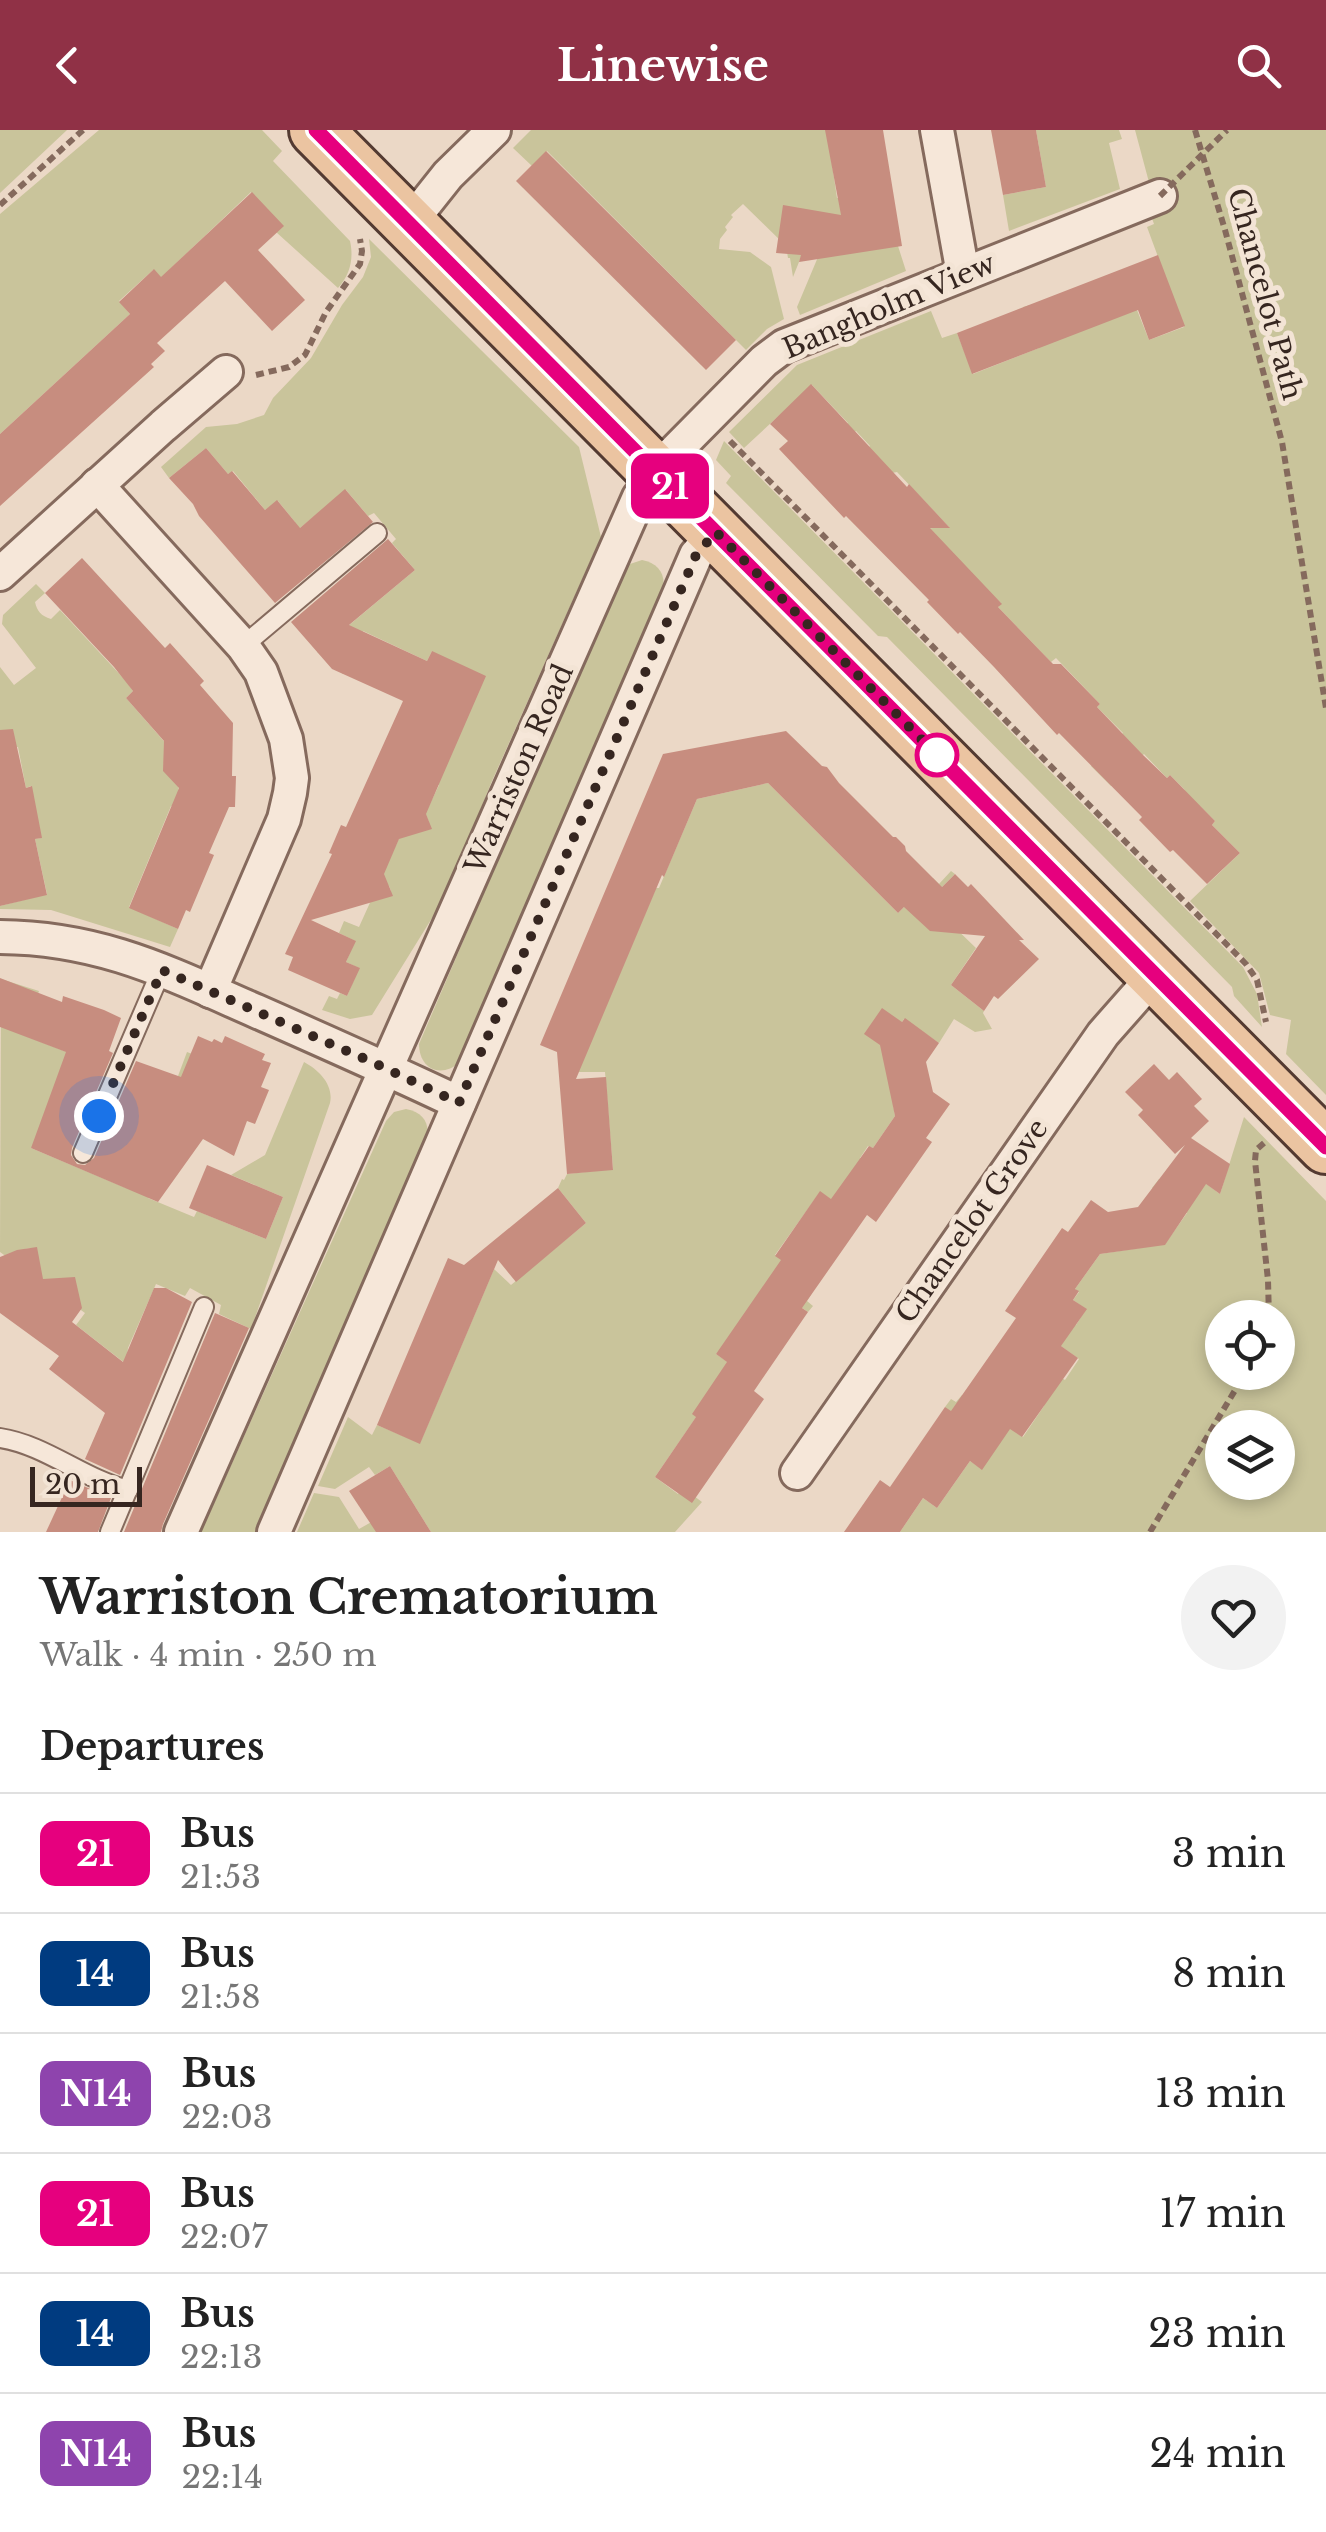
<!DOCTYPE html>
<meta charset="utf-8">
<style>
:root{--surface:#fff;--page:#f2f2f2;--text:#222;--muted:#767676;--line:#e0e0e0;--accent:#903146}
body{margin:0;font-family:"Libre Baskerville",serif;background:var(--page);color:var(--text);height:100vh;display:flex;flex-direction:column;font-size:38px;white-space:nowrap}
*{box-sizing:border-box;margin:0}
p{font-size:32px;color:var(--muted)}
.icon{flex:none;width:55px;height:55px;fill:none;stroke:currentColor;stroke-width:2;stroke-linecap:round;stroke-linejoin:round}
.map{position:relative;height:1402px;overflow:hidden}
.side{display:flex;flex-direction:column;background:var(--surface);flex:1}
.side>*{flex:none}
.badge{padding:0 20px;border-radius:15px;font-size:35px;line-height:65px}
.buttons{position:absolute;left:1205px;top:1170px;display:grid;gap:20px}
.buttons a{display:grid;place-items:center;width:90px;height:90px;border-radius:50%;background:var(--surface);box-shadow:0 5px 15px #0003;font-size:50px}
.scale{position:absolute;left:30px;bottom:25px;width:112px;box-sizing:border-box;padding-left:10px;border:5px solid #362620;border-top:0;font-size:28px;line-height:35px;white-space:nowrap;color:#362620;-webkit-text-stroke:8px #f3e4d5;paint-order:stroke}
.you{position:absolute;width:50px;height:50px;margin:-25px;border:8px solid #fff;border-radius:50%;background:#1a73e8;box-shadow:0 0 0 15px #1a73e833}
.map>.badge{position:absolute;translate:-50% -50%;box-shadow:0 0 0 5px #fff}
h2{padding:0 40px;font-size:38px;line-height:90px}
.round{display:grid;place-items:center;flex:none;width:105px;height:105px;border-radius:52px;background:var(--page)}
.headline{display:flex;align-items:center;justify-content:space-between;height:170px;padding:0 40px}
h1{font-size:48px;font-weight:700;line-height:75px}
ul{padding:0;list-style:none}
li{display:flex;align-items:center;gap:30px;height:120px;padding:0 40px;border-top:2px solid var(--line)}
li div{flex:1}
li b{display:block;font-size:38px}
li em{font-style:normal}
li .badge{min-width:110px;font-weight:700;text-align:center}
header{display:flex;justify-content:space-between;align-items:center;height:130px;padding:0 40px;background:var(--accent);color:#fff;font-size:45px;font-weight:700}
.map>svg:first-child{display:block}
.green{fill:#c9c49b;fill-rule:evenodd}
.building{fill:#c78d7f}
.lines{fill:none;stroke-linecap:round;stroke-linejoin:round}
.lane-casing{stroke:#856a5d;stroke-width:22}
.street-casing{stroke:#856a5d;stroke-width:38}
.primary-casing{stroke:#533a31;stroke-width:58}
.path{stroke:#856a5d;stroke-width:6;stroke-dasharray:8 5;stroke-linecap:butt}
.lane{stroke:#f6e7d9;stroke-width:18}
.street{stroke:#f6e7d9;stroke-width:32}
.primary{stroke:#ebc4a1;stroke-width:52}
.path-bridge{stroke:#856a5d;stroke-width:6;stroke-dasharray:8 5;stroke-linecap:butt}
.line-casing{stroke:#fff;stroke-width:22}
.line{stroke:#e6007e;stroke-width:15}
.walk{stroke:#362620;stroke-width:10;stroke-dasharray:0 18}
.stop-dot{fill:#fff;stroke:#e6007e;stroke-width:5}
.labels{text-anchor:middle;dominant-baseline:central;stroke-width:10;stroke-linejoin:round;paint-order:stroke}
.street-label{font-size:28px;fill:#362620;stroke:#f3e4d5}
</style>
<header><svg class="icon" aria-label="back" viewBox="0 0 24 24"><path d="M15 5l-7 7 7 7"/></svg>Linewise<svg class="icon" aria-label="search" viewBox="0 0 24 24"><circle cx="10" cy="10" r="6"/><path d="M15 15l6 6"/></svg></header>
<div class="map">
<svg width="1326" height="1402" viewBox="0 0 1326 1402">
<rect width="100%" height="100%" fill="#ebd8c6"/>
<g class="green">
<path d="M 0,0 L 67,0 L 0,63 Z"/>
<path d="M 99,0 L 262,0 L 282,21 L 273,31 L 350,111 C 354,129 350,145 338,158 L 276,102 L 251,62 L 169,140 L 189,177 L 153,140 L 119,171 L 130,184 L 0,304 L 0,84 Z"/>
<path d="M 531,0 L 827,0 L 837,68 L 851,66 L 898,116 L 906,141 L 800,185 L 797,177 L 818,127 L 803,122 L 793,147 L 790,128 L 788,128 L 786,116 L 743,74 L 731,85 L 733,87 L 725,97 L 727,100 L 720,109 L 719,119 L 750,122 L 771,137 L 784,189 L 767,199 L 746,220 L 547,21 L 532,36 L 513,18 Z"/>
<path d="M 1036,0 L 1119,0 L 1122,9 L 1109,13 L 1120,59 L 1009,101 L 1003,65 L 1046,57 Z"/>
<path d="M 1135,0 L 1326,0 L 1326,965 L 1286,924 L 1291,890 L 1270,885 L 1259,843 L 1190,771 L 1240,723 L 1212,695 L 1215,691 L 1200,676 L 1196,679 L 1184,659 L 1170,645 L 1167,648 L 1144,624 L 1111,656 L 1091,636 L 1123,603 L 1097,577 L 1100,574 L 1056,528 L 1051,532 L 998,477 L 1001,473 L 918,399 L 949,397 L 897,342 L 877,346 L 855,332 L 870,316 L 856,301 L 850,306 L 843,299 L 848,293 L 812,255 L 744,318 L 729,302 L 797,235 L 931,181 L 942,208 L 957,203 L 973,244 L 1039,218 L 1023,177 L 1034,174 L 1137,180 L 1149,210 L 1184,197 L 1147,97 L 1154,94 L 1143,63 L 1150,56 Z"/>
<path d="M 369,109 L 579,317 L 601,407 L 492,651 L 445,767 L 372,885 L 350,889 L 322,880 L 329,866 L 337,869 L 340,863 L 347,866 L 359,838 L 346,832 L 355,811 L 339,803 L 344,791 L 359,797 L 373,766 L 388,767 L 391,761 L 389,756 L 380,751 L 404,697 L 429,692 L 426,685 L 413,679 L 428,678 L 439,655 L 426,648 L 432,521 L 427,531 L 363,501 L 343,544 L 317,522 L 415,440 L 392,413 L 396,409 L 374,383 L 368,386 L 346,360 L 248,441 L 295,392 L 278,371 L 265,380 L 233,341 L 228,344 L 206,318 L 169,348 L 161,337 L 206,297 L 237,294 L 264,285 L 273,268 L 311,228 L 342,175 L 363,147 L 371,127 Z"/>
<path d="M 724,311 L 1243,837 L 1257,864 L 1262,897 L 1234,866 L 1232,857 L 887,507 L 878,506 L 726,353 L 731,346 L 716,330 Z"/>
<path d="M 642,430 C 658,433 666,444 663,459 L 460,932 C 441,949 419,939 419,914 L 622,441 L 627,435 Z"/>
<path d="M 36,454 L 45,463 L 35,472 C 37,481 41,486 51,489 L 60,480 L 126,551 L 133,561 L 126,568 L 169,617 L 179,645 L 178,676 L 171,676 L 129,777 L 178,799 L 170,817 L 51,780 L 0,779 L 0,776 L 47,764 L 35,709 L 41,708 L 31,656 L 26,658 L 18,617 L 0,621 L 0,537 L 14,555 L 36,538 L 2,494 L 3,485 Z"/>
<path d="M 768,653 L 898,783 L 933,748 L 939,754 L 951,741 L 955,744 L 929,770 L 919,790 L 931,801 L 947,790 L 976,818 L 951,855 L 984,881 L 983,883 L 992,899 L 975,902 L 954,889 L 939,913 L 904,889 L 884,918 L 895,986 L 873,1018 L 868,1016 L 860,1028 L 864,1031 L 835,1072 L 820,1062 L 775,1125 L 792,1137 L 812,1163 L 807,1171 L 813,1176 L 808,1182 L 782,1164 L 716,1224 L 732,1235 L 655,1347 L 678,1364 L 686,1354 L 694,1366 L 702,1372 L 675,1402 L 431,1402 L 390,1336 L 375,1345 L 369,1337 L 335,1359 L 318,1356 L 348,1287 L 372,1305 L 377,1295 L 420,1313 L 494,1139 L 511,1155 L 586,1093 L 558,1058 L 562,1049 L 564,1050 L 567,1044 L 613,1039 L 605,942 L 578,942 L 656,758 L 659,758 L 697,669 Z"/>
<path d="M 1,849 L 39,861 L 23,905 L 103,936 L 31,1018 L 126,1058 L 172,962 L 187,922 L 205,929 L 148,1068 L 194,1087 L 197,1081 L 266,1109 L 283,1067 L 231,1045 L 265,1025 L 304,932 C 319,940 334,955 330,973 L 251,1199 L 219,1184 L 221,1175 L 190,1158 L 185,1166 L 156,1154 L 128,1218 L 126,1234 L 76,1195 L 85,1183 L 29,1143 L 38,1123 L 31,1118 L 25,1119 L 15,1133 L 0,1122 Z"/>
<path d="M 406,979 C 423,982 430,993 427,1009 L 258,1402 L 201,1402 L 386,991 L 394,982 Z"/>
<path d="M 1244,987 L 1326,1071 L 1326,1402 L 900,1402 L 923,1368 L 937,1378 L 970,1331 L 982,1339 L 945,1277 L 951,1269 L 956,1272 L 962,1265 L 1023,1307 L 1044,1276 L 1046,1237 L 1065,1250 L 1079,1229 L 1044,1204 L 1076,1195 L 1086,1179 L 1073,1170 L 1079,1162 L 1075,1159 L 1100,1124 L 1165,1114 L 1187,1083 L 1152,1058 L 1159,1049 L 1168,1051 L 1193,1044 L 1220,1064 ZM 1222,1188 L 1278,1188 L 1278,1242 L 1222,1242 ZM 1222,1298 L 1278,1298 L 1278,1352 L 1222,1352 Z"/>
<path d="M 314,1363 L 339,1367 L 359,1399 L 375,1390 L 382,1402 L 297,1402 Z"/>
</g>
<g class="building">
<path d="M 825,0 L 883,0 L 902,116 L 799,132 L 801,125 L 776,123 L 783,75 L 841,85 Z"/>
<path d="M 991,0 L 1036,0 L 1046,57 L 1003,65 Z"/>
<path d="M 546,21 L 736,210 L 706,240 L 516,51 Z"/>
<path d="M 252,62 L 284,96 L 258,120 L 305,170 L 272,201 L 225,151 L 157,213 L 165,221 L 151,234 L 154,237 L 0,376 L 0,304 L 130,184 L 119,172 L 154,139 L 161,147 Z"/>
<path d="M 1158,125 L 1185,196 L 1149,210 L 1138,180 L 972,244 L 957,203 Z"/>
<path d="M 811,254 L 907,357 L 909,354 L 950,398 L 930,398 L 1002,474 L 998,477 L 1053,534 L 1061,534 L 1100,574 L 1097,577 L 1143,625 L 1167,648 L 1170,645 L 1215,691 L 1212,695 L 1240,723 L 1207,754 L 1173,720 L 1170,722 L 1139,690 L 1142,687 L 1059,603 L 1057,605 L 994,537 L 960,502 L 958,504 L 927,472 L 929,470 L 846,386 L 844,388 L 779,319 L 788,311 L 770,294 Z"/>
<path d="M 206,318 L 228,344 L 232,341 L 265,380 L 277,370 L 300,398 L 345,359 L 373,392 L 275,473 L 199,386 L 193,374 L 169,348 Z"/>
<path d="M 388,409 L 415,440 L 349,495 L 427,531 L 432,521 L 486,546 L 426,684 L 432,699 L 399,709 L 384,744 L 393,766 L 311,790 L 356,811 L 346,832 L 360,838 L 347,866 L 288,840 L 293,827 L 285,824 L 332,724 L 329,723 L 341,695 L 346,697 L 403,571 L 332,539 L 291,492 Z"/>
<path d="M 82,428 L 165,518 L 170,513 L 204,551 L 200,555 L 233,593 L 232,646 L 236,646 L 235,677 L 229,677 L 209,723 L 214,725 L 190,782 L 186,780 L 178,799 L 129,778 L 179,658 L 163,641 L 164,611 L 126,568 L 133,561 L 114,537 L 45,463 Z"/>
<path d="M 13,599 L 26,658 L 32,656 L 42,708 L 35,709 L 47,765 L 0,776 L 0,600 Z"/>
<path d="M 786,601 L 822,636 L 827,637 L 839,653 L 893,707 L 896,707 L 905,716 L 906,721 L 942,757 L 955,744 L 968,757 L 971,754 L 1024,810 L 1019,810 L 1039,829 L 998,869 L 994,866 L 984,881 L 951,855 L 985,806 L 930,801 L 904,777 L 898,783 L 768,653 L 697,669 L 664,747 L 662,745 L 576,949 L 606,947 L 613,1040 L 567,1044 L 557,922 L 540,915 L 663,624 Z"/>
<path d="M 0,848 L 62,872 L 63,866 L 104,880 L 121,888 L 109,921 L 113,923 L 72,1018 L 71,1025 L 77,1034 L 85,1035 L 94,1028 L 136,931 L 181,947 L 198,906 L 212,912 L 214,909 L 222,913 L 225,906 L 265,924 L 262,930 L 271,933 L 261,957 L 269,960 L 255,994 L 247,991 L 234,1026 L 203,1009 L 158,1072 L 31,1018 L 66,922 L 0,897 Z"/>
<path d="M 882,878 L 902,892 L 905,888 L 939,913 L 926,932 L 933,962 L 950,974 L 926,1008 L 932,1012 L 876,1092 L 867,1085 L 802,1178 L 808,1182 L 754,1261 L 764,1269 L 692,1373 L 655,1347 L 696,1287 L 692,1284 L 727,1232 L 716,1224 L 781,1130 L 775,1126 L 820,1061 L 831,1069 L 869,1016 L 873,1018 L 895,986 L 880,915 L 864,904 Z"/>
<path d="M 1154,934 L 1169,950 L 1177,942 L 1202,969 L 1194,976 L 1209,991 L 1191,1008 L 1230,1034 L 1220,1064 L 1206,1054 L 1165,1115 L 1100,1124 L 1075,1159 L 1079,1161 L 1073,1170 L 1087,1179 L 1061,1216 L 1078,1228 L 1022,1307 L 1010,1299 L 982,1340 L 970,1331 L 937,1378 L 923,1368 L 900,1402 L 844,1402 L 880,1350 L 890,1357 L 945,1277 L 951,1281 L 1016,1188 L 1005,1181 L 1062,1098 L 1068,1102 L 1091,1070 L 1108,1082 L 1138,1077 L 1185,1015 L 1175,1024 L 1138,985 L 1143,980 L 1125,962 Z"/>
<path d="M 207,1035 L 283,1067 L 266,1109 L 189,1078 Z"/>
<path d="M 558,1058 L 586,1093 L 516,1152 L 498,1130 L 420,1314 L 377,1295 L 448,1128 L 464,1135 Z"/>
<path d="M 37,1117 L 43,1149 L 75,1147 L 82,1178 L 72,1192 L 123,1232 L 154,1158 L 166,1158 L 192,1172 L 120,1345 L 85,1329 L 105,1283 L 49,1239 L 59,1226 L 0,1183 L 0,1127 L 17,1120 Z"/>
<path d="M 215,1183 L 249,1198 L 163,1394 L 161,1402 L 124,1402 Z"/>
<path d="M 390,1336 L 431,1402 L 376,1402 L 349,1361 Z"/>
<path d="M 70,1350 L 111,1368 L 98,1402 L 46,1402 Z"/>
</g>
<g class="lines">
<g class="lane-casing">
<g id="lane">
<path d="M 243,516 L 377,403"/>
<path d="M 83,1023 L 162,839"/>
<path d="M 0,1308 C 46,1315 83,1349 128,1360"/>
<path d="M 110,1402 L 204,1177"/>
</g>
</g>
<g class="street-casing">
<g id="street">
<path d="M 937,0 L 963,144"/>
<path d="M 409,94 L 448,45 L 494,0"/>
<path d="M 97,355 L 243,516 L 261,542 L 286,609 L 292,648 L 290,663 L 284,689 L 210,861"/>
<path d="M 0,444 L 163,296 L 226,242"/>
<path d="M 0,807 C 101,808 167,842 256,881 C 324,911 392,941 459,973"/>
<path d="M 797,1343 L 1103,904 L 1155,845"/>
<path d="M 181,1402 L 639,367 L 673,323 L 764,231 L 784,216 L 1160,66"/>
<path d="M 274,1402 L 696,425 L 716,402"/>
</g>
</g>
<g class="primary-casing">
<path id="primary" d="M 316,0 L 1326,1017"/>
</g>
<g class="path">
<path d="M 1195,0 L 1225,100 L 1282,312 L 1326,578"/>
<path d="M 0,75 L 83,0"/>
<path d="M 256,245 L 289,237 L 305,225 L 326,182 L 360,134 L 362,121 L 360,109"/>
<path d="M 730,311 L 1246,834 L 1257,850 L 1266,892"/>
<path d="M 1264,1013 L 1256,1020 L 1255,1031 L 1268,1150 L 1269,1188"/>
<path d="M 1150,1402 L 1246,1242"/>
</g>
<use href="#lane" class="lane"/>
<use href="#street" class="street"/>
<use href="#primary" class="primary"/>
<path class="path-bridge" d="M 1160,66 L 1227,0"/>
</g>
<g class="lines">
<g class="line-casing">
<path id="line" d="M 316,0 L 1326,1017"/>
</g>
<use href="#line" class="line"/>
<path class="walk" d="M 99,986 L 162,840 L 372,932 L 459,973 L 696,425 L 716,402 L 937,625"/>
</g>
<circle class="stop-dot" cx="937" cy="625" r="20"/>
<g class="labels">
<g class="street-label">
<text transform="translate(1265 164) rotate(75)">Chancelot Path</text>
<text transform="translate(889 176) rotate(-23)">Bangholm View</text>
<text transform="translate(519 639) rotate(-66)">Warriston Road</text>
<text transform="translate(972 1091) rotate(-55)">Chancelot Grove</text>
</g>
</g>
</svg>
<div class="buttons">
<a><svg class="icon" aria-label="locate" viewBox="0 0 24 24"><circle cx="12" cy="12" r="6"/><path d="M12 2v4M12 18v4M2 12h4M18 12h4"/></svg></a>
<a><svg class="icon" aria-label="layers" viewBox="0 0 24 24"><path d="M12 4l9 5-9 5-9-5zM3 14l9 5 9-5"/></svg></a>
</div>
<div class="scale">20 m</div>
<div class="you" style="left:99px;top:986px"></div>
<b class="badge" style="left:670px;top:356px;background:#e6007e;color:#fff">21</b>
</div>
<section class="side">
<div class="headline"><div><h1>Warriston Crematorium</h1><p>Walk · 4 min · 250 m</p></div><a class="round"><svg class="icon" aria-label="heart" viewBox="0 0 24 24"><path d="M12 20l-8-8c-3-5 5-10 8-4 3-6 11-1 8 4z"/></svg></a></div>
<h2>Departures</h2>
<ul>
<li><span class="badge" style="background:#e6007e;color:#fff">21</span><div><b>Bus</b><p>21:53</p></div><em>3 min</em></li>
<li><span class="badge" style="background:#003b80;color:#fff">14</span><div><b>Bus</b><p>21:58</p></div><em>8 min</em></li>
<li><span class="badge" style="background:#8e44ad;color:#fff">N14</span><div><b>Bus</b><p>22:03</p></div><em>13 min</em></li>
<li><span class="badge" style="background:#e6007e;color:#fff">21</span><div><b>Bus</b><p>22:07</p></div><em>17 min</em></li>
<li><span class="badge" style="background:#003b80;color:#fff">14</span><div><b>Bus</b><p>22:13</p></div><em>23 min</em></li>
<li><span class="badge" style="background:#8e44ad;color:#fff">N14</span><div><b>Bus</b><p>22:14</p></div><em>24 min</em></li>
</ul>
</section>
